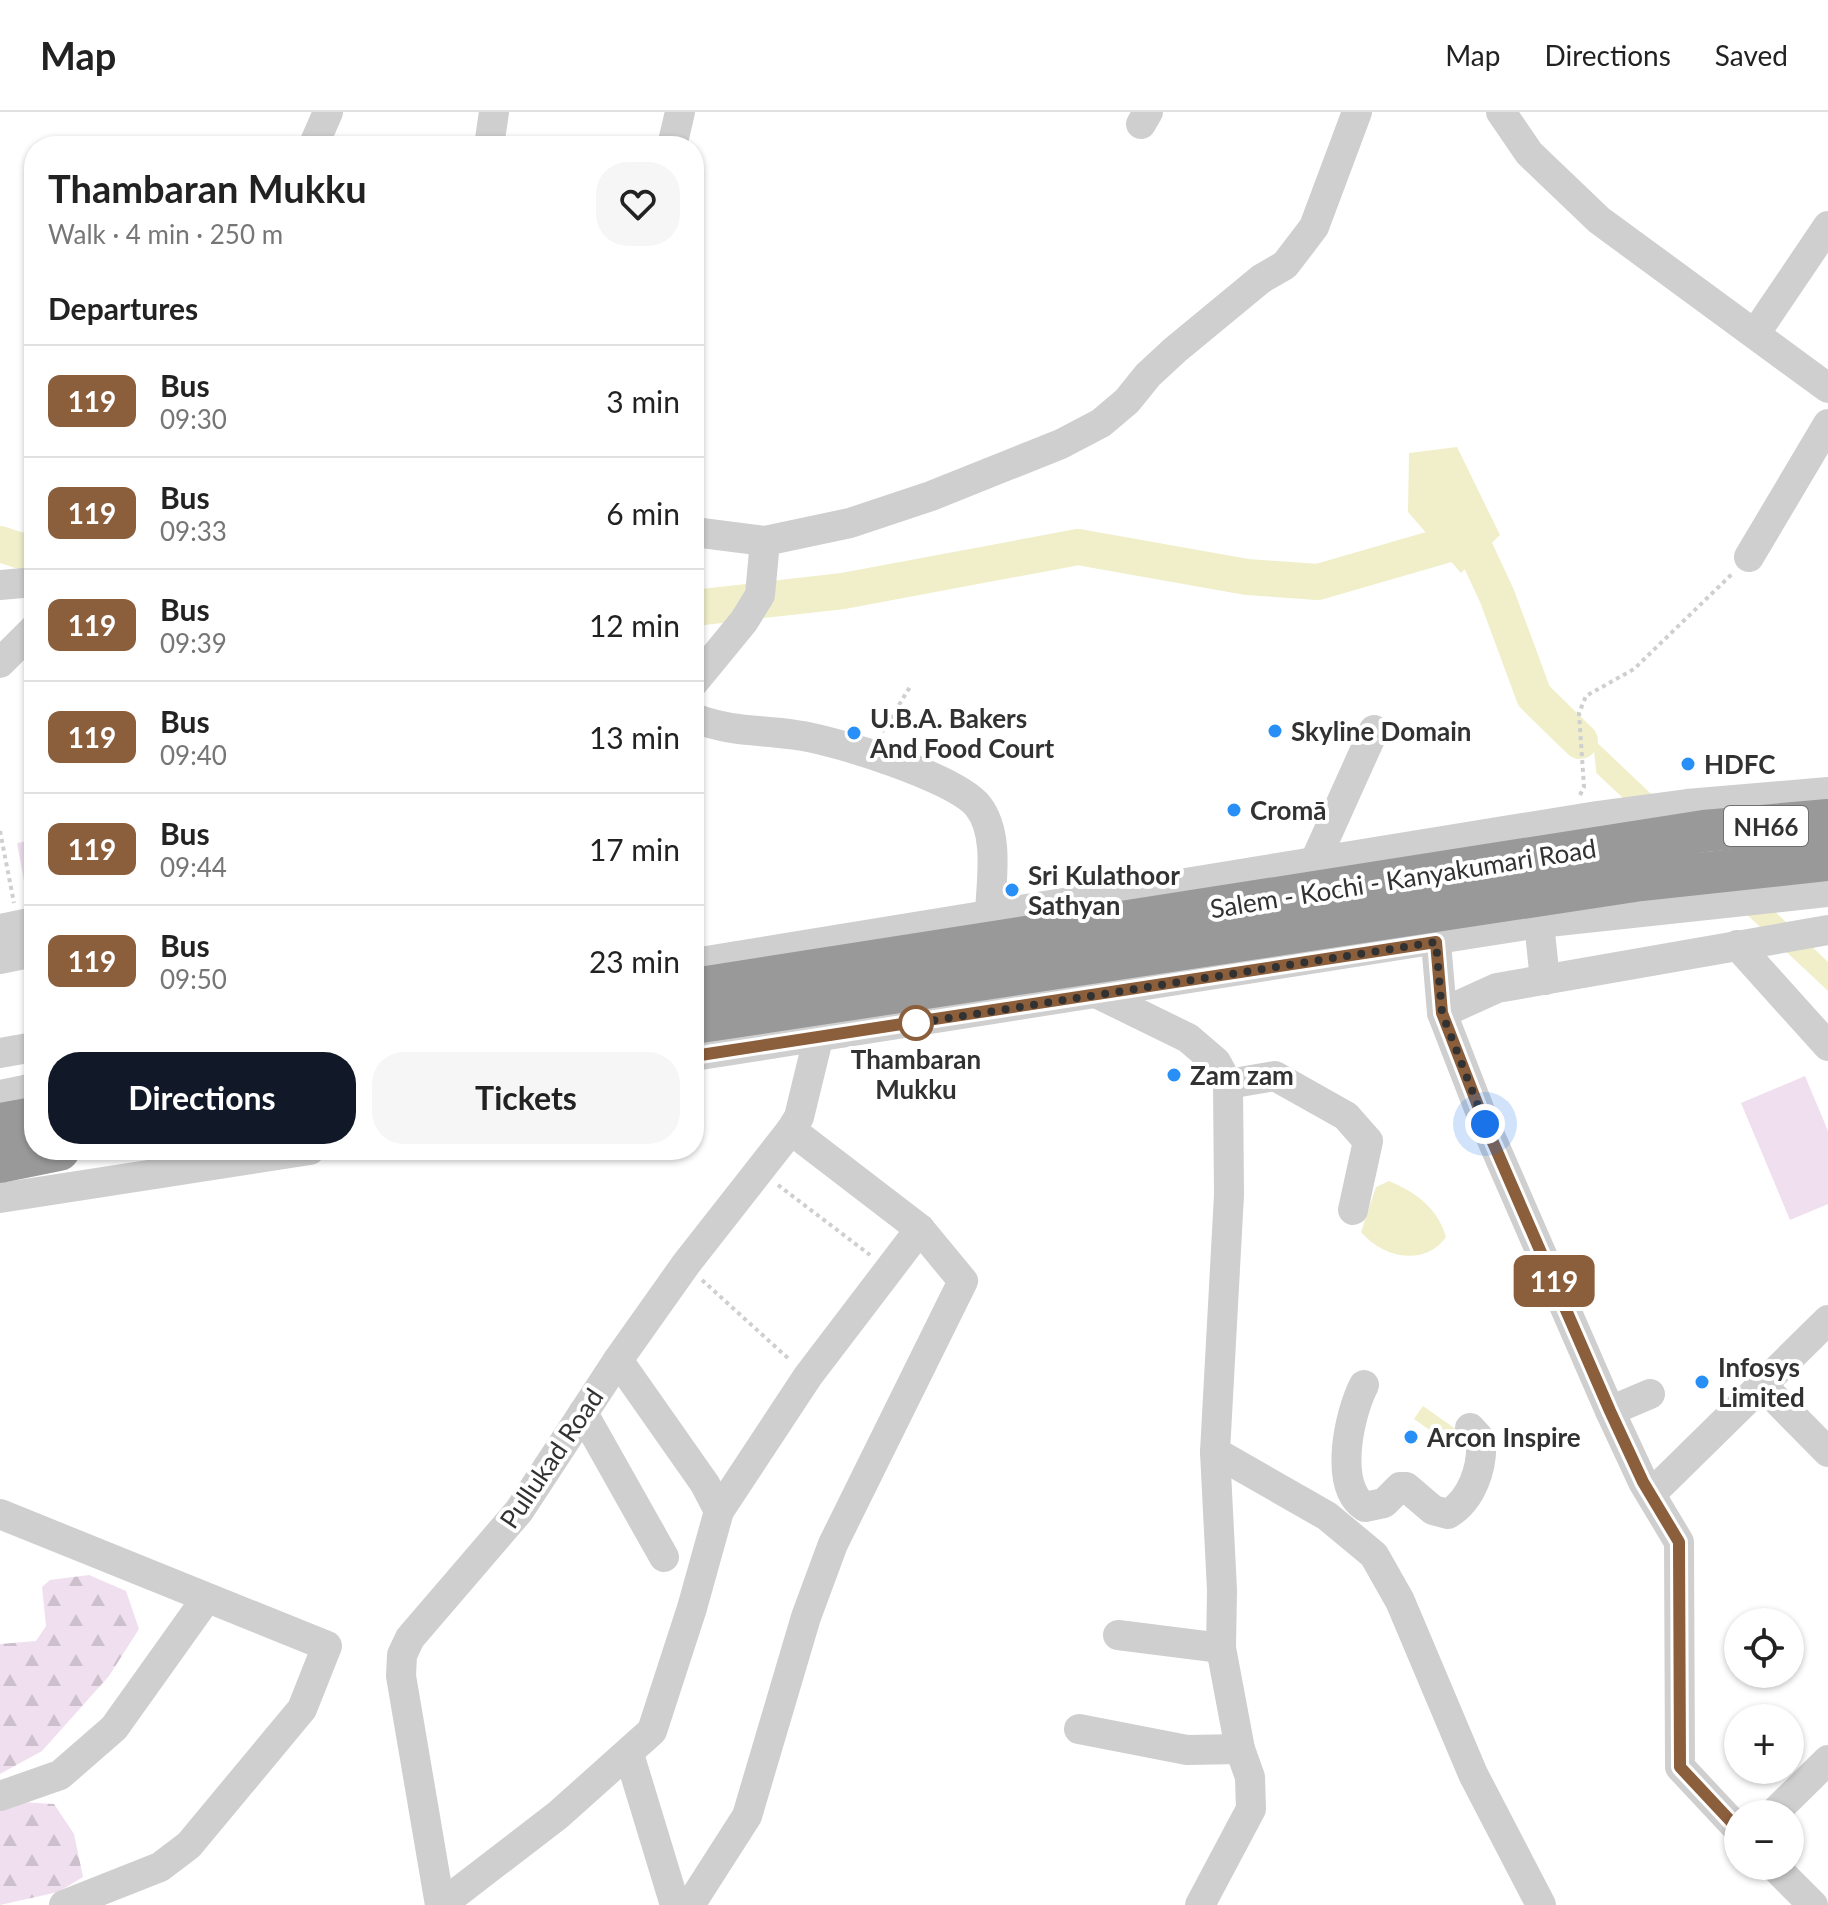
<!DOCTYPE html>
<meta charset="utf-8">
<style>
:root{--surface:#fff;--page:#f6f6f6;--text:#222;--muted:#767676;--line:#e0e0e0;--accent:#111827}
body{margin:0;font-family:Lato,sans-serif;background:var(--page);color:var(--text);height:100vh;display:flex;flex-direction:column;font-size:30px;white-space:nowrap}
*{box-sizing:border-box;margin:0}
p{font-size:26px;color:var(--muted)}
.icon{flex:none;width:44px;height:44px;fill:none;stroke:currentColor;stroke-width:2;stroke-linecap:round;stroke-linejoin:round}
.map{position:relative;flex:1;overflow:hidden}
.side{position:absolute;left:24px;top:24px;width:680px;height:1024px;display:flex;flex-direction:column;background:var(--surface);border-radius:32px;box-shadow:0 2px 6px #0004}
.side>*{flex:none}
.badge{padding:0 16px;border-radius:12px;font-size:28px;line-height:52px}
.controls{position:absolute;left:1724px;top:1496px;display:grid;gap:16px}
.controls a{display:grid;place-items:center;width:80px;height:80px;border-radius:50%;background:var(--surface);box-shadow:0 2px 6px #0004;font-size:40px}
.you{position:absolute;width:40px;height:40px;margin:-20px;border:6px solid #fff;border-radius:50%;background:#1a73e8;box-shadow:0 0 0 12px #1a73e833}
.map>.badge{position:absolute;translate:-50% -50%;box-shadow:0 0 0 4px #fff}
h2{padding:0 24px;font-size:30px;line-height:72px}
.round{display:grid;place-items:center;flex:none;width:84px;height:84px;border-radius:32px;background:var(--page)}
.overview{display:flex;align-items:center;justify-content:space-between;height:136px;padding:0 24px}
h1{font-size:38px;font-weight:700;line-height:60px}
.action{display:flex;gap:16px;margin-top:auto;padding:16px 24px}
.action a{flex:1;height:92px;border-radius:32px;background:var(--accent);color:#fff;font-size:32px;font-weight:700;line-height:92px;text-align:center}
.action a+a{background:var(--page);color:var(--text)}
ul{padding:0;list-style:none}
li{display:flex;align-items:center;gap:24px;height:112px;padding:0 24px;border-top:2px solid var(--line)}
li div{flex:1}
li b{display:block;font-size:30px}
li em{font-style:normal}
li .badge{min-width:88px;font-weight:700;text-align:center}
header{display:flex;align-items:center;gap:48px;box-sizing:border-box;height:112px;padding:0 40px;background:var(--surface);border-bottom:2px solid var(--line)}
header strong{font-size:38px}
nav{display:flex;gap:44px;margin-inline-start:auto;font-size:28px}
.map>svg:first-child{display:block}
.grass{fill:url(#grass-tufts)}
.forest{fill:url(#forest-firs)}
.garden{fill:#efdfef}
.water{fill:#f0efca}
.pier{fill:#fff}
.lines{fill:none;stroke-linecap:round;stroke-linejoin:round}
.river{stroke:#f0efca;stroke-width:36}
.path{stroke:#cfcfcf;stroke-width:4;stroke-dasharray:4 4;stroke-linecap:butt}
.minor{stroke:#cfcfcf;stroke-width:30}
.highway{stroke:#999;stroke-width:42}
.line-casing{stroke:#fff;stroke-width:18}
.line{stroke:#8b5e3c;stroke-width:12}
.walk{stroke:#323232;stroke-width:8;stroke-dasharray:0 14.4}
.poi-dot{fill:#278ff5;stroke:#fff;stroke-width:3}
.stop-dot{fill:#fff;stroke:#8b5e3c;stroke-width:4}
.labels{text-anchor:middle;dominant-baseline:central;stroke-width:8;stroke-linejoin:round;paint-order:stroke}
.shield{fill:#fff;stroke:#707070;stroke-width:2}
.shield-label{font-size:24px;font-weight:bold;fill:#323232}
.poi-label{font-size:26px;font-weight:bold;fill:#323232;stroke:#fff;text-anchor:start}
.street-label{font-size:26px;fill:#323232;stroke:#fff}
.stop-label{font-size:26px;font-weight:bold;fill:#323232;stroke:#fff}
</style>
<header>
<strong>Map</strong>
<nav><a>Map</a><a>Directions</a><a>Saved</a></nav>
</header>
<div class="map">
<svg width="1828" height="1793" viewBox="0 0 1828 1793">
<defs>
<pattern id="grass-tufts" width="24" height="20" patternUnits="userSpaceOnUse" patternTransform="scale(2)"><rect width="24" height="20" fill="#efdfef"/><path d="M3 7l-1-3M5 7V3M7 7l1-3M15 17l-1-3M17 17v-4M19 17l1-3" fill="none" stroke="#cdc0cd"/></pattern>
<pattern id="forest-firs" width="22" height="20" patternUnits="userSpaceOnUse" patternTransform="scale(2)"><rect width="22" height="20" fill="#efdfef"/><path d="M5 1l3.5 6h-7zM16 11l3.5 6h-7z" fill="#cdc0cd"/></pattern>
</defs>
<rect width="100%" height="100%" fill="#fff"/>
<path class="grass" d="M 34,728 L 34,772 L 25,774 L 17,731 Z"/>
<g class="forest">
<path d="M 89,1463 L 126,1479 L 139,1517 L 109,1564 L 42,1639 L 0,1662 L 0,1532 L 36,1529 L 46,1514 L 42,1475 L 50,1468 Z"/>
<path d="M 20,1690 L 54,1692 L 74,1722 L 83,1765 L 58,1780 L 0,1793 L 0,1697 Z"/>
</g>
<path class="garden" d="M 1805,964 L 1828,1019 L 1828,1092 L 1790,1108 L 1741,991 Z"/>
<g class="water">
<path d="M 1457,335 L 1500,423 L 1461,461 L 1408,400 L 1409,341 Z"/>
<path d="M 1548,584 L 1828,850 L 1828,879 L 1541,609 Z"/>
<path d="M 1389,1069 C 1416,1081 1437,1095 1446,1125 C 1425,1155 1383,1146 1361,1120 L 1376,1075 Z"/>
<path d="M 1423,1294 L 1457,1318 L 1448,1331 L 1414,1307 Z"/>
</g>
<path class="pier" d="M 1566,595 L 1592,620 L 1597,667 L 1570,642 Z"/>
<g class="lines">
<g class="river">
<path d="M 0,432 L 21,439 L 34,437"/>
<path d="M 694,496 L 843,479 L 1078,435 L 1247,465 L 1318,470 L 1470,426 L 1497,484 L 1534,584 L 1580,629"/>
</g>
<g class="path">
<path d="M 882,620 L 910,575"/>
<path d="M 1580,683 L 1584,675 L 1579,601 L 1586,584 L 1634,557 L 1733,461"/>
<path d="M 0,719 L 14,791"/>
<path d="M 778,1073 L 870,1143"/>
<path d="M 702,1168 L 790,1248"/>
</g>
<g class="minor">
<path d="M 1501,0 L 1529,41 L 1599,108 L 1828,276"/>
<path d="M 1141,12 L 1148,0"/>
<path d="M 315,30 L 328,0"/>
<path d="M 489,34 L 494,0"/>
<path d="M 672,34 L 680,0"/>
<path d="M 1755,222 L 1828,114"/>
<path d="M 694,420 L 765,429 L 850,411 L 931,384 L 1061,332 L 1101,311 L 1127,289 L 1148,263 L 1175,238 L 1261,167 L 1285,153 L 1314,115 L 1357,0"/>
<path d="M 1749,445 L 1828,312"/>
<path d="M 0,473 L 34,470"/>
<path d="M 0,551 L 34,517"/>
<path d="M 694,570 L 744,509 L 760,483 L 765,429"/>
<path d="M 694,606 C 735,621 756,617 796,623 C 834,628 955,665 978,694 C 1000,722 991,769 990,802"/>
<path d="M 1315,749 L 1374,618"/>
<path d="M 1078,790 L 1096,881 L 1188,926 L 1216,950 L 1228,972 L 1229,1083 L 1215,1340 L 1327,1404 L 1374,1443 L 1400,1489 L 1473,1662 L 1541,1793"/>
<path d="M 1539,811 L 1545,868"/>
<path d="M 0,817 L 34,810"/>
<path d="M 1436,830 L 1442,901 L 1485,1012 L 1610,1299 L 1643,1370 L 1679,1430 L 1680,1655 L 1738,1717"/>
<path d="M 1737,833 L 1828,934"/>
<path d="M 0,847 L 34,840"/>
<path d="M 694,851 L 1597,704 L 1687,692 L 1828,680"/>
<path d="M 1442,901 L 1497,876 L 1828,818"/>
<path d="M 0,941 L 34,935"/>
<path d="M 694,944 L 1539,811 L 1828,780"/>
<path d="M 1228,972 L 1275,964 L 1346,1004 L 1368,1029 L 1353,1098"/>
<path d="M 0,983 L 34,976"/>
<path d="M 0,1086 L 310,1038"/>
<path d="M 618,1248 L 705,1372 L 719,1399"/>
<path d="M 1761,1272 L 1828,1340"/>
<path d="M 1364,1273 C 1349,1302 1333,1375 1365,1395 L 1384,1391 L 1400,1375 L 1406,1375 L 1433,1398 L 1448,1402 C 1472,1388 1483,1355 1481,1328 L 1470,1316"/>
<path d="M 1610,1299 L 1650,1282"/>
<path d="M 583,1301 L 664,1445"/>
<path d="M 1652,1381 L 1828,1208"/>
<path d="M 0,1402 L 327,1534 L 302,1597 L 189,1733 L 160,1755 L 64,1793"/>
<path d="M 1118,1523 L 1221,1536"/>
<path d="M 1079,1617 L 1187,1638 L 1240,1637"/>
<path d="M 629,1642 L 675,1793"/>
<path d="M 0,1684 L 60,1663 L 114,1616 L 206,1487"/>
<path d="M 1773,1702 L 1828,1648"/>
<path d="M 1774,1754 L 1813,1793"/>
<path d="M 440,1793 L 401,1564 L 402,1543 L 410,1526 L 519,1399 L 618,1248 L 686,1152 L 791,1018 L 799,1005 L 818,927"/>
<path d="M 441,1793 L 558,1703 L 652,1619 L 692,1496 L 719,1399 L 808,1264 L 920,1117"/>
<path d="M 690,1793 L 747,1704 L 806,1505 L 833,1432 L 963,1169 L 920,1117 L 791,1018"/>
<path d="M 1200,1793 L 1251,1697 L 1250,1665 L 1240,1637 L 1221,1536 L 1222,1478 L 1215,1340"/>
</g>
<g class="highway">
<path d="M 694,877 L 1704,719 L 1828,708"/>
<path d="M 694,911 L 1641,768 L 1828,748"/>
<path d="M 0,1012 L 34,1006"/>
<path d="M 0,1050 L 59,1038"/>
</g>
</g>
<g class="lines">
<g class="line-casing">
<path id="line" d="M 694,944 L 1436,830 L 1442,901 L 1485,1012 L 1610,1299 L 1643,1370 L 1679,1430 L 1680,1655 L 1738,1717"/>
</g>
<use href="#line" class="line"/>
<path class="walk" d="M 916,911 L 911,912 L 1436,830 L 1442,901 L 1485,1012"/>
</g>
<g class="poi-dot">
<circle cx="1275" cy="619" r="8"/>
<circle cx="854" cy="621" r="8"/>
<circle cx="1688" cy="652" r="8"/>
<circle cx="1234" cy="698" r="8"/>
<circle cx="1012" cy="778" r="8"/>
<circle cx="1174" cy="963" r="8"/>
<circle cx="1702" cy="1270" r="8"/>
<circle cx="1411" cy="1325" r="8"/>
</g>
<circle class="stop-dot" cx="916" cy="911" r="16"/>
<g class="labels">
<rect class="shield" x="1724" y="694" width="84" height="40" rx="6"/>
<g class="shield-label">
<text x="1766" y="714">NH66</text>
</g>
<g class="poi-label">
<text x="870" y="606">U.B.A. Bakers<tspan x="870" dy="30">And Food Court</tspan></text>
<text x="1291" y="619">Skyline Domain</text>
<text x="1704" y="652">HDFC</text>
<text x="1250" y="698">Cromā</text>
<text x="1028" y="763">Sri Kulathoor<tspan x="1028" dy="30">Sathyan</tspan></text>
<text x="1190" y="963">Zam zam</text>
<text x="1718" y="1255">Infosys<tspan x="1718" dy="30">Limited</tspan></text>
<text x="1427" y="1325">Arcon Inspire</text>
</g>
<g class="street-label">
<text transform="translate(1403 766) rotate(-9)">Salem - Kochi - Kanyakumari Road</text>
<text transform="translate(551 1346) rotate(-56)">Pullukad Road</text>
</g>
<g class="stop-label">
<text x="916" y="947">Thambaran<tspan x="916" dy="30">Mukku</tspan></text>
</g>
</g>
</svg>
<div class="controls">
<a><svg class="icon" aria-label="locate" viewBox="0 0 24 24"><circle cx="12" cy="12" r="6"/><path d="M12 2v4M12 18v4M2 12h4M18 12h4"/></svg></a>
<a>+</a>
<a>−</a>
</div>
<div class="you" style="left:1485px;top:1012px"></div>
<b class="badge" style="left:1554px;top:1169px;background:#8b5e3c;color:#fff">119</b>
<section class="side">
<div class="overview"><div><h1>Thambaran Mukku</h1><p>Walk · 4 min · 250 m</p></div><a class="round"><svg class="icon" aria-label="heart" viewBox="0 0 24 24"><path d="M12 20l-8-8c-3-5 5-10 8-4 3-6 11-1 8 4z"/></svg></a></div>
<h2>Departures</h2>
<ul>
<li><span class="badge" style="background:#8b5e3c;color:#fff">119</span><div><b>Bus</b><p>09:30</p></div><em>3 min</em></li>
<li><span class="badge" style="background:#8b5e3c;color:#fff">119</span><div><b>Bus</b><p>09:33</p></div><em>6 min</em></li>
<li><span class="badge" style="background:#8b5e3c;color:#fff">119</span><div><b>Bus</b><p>09:39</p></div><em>12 min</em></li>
<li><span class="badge" style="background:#8b5e3c;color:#fff">119</span><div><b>Bus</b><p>09:40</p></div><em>13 min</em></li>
<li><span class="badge" style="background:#8b5e3c;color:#fff">119</span><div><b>Bus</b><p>09:44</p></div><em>17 min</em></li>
<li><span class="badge" style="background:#8b5e3c;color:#fff">119</span><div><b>Bus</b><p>09:50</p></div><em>23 min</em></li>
</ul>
<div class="action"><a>Directions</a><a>Tickets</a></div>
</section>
</div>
